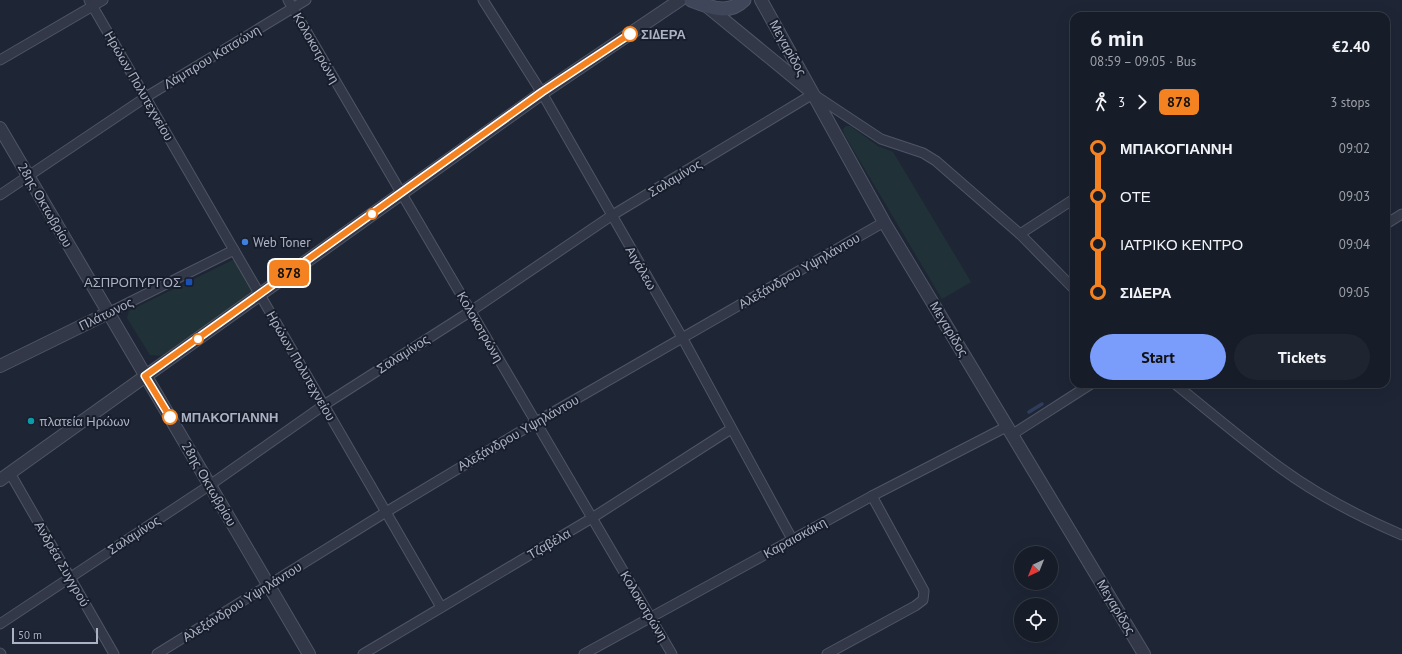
<!DOCTYPE html>
<meta charset="utf-8">
<style>
:root{--surface:#161c28;--page:#1f2530;--text:#f1f3f6;--muted:#9ea1a8;--line:#353a45;--accent:#7a9cfb}
body{margin:0;font-family:"PT Sans",sans-serif;background:var(--page);color:var(--text);height:100vh;display:flex;flex-direction:column;font-size:15px;white-space:nowrap}
*{box-sizing:border-box;margin:0}
p{font-size:13px;color:var(--muted)}
.icon{flex:none;width:22px;height:22px;fill:none;stroke:currentColor;stroke-width:2;stroke-linecap:round;stroke-linejoin:round}
.map{position:relative;flex:1;overflow:hidden}
.panel{position:absolute;left:1070px;top:12px;width:320px;height:376px;display:flex;flex-direction:column;background:var(--surface);border-radius:12px;box-shadow:0 4px 16px #0002,0 0 0 1px var(--line)}
.panel>*{flex:none}
.badge{padding:0 8px;border-radius:6px;font-size:14px;line-height:26px}
.needle{width:26px;rotate:223deg}
.controls{position:absolute;left:1014px;top:546px;display:grid;gap:8px}
.controls a{display:grid;place-items:center;width:44px;height:44px;border-radius:50%;background:var(--surface);box-shadow:0 4px 16px #0002,0 0 0 1px var(--line);font-size:20px}
.scale{position:absolute;left:12px;bottom:10px;width:86px;box-sizing:border-box;padding-left:4px;border:2px solid #abb2c4;border-top:0;font-size:11px;line-height:14px;white-space:nowrap;color:#abb2c4;-webkit-text-stroke:3px #181d2b;paint-order:stroke}
.map>.badge{position:absolute;translate:-50% -50%;box-shadow:0 0 0 2px #fff}
.legs{display:flex;align-items:center;gap:6px;height:44px;padding:0 20px;font-size:13px}
.legs p{margin-inline-start:auto}
.headline{display:flex;align-items:center;justify-content:space-between;height:68px;padding:0 20px}
h1{font-size:22px;font-weight:700;line-height:30px}
.button{display:flex;gap:8px;margin-top:auto;padding:8px 20px}
.button a{flex:1;height:46px;border-radius:24px;background:var(--accent);color:#111;font-size:16px;font-weight:700;line-height:46px;text-align:center}
.button a+a{background:var(--page);color:var(--text)}
ul{padding:0 20px;list-style:none}
li{display:flex;align-items:center;gap:14px;height:48px;font-size:15px}
li i{display:grid;place-items:center;width:6px;height:100%;margin:0 5px;background:currentColor}
li i::after{content:'';width:10px;height:10px;margin:-5px;border:3px solid;border-radius:50%;background:var(--surface)}
li p{margin-inline-start:auto}
li:first-child i{background:linear-gradient(#0000 50%,currentColor 0)}
li:last-child i{background:linear-gradient(currentColor 50%,#0000 0)}
.map>svg:first-child{display:block}
.green{fill:#203237}
.lines{fill:none;stroke-linecap:round;stroke-linejoin:round}
.stream{stroke:#2f3d5c;stroke-width:3.5}
.minor-casing{stroke:#4f5565;stroke-width:11}
.tertiary-casing{stroke:#4f5565;stroke-width:14}
.secondary-casing{stroke:#4f5565;stroke-width:15}
.minor{stroke:#323847;stroke-width:9}
.tertiary{stroke:#323847;stroke-width:12}
.secondary{stroke:#40465a;stroke-width:13}
.line-1-casing{stroke:#fff;stroke-width:9}
.line-1{stroke:#f58220;stroke-width:6}
.stop-1-dot{fill:#fff;stroke:#f58220;stroke-width:2}
.shop-dot{fill:#3f7fe0;stroke:#181d2b;stroke-width:1.5}
.transit-dot{fill:#1a4fb4;stroke:#181d2b;stroke-width:1.5}
.culture-dot{fill:#0f9aa8;stroke:#181d2b;stroke-width:1.5}
.labels{text-anchor:middle;dominant-baseline:central;stroke-width:4;stroke-linejoin:round;paint-order:stroke}
.stop-label{font-size:13px;font-weight:bold;fill:#abb2c4;stroke:#181d2b;text-anchor:start}
.street-label{font-size:13px;fill:#abb2c4;stroke:#181d2b}
.poi-label{font-size:13px;fill:#abb2c4;stroke:#181d2b;text-anchor:start}
</style>
<div class="map">
<svg width="1402" height="654" viewBox="0 0 1402 654">
<rect width="100%" height="100%" fill="#1e2636"/>
<g class="green">
<path d="M 846,126 L 850,126 L 878,146 L 893,152 L 971,282 L 942,299 L 844,134 L 843,129 Z"/>
<path d="M 239,257 L 260,292 L 166,356 L 150,355 L 127,318 L 129,311 Z"/>
</g>
<g class="lines">
<path class="stream" d="M 1029,412 L 1042,404"/>
<g class="minor-casing">
<g id="minor">
<path d="M 89,0 L 441,607"/>
<path d="M 288,0 L 672,654"/>
<path d="M 483,0 L 542,93 L 683,339 L 792,539"/>
<path d="M 0,60 L 103,0"/>
<path d="M 0,195 L 146,97 L 306,0"/>
<path d="M 1386,224 L 1402,214"/>
<path d="M 1020,234 L 1074,199"/>
<path d="M 108,313 L 234,250"/>
<path d="M 1175,384 C 1210,412 1245,442 1282,469 C 1319,496 1360,517 1402,535"/>
<path d="M 1013,434 L 1091,384"/>
<path d="M 10,473 L 114,654"/>
<path d="M 0,624 L 210,485 L 324,405 L 471,311 L 611,216 L 813,94 L 881,139 L 923,153 L 936,161 L 1020,234 L 1074,289"/>
<path d="M 0,653 L 1,654"/>
<path d="M 157,654 L 386,512 L 536,422 L 884,222"/>
<path d="M 363,654 L 592,518 L 731,429"/>
<path d="M 584,654 L 872,496 L 1008,426"/>
<path d="M 827,654 L 915,606 L 923,600 L 924,591 L 872,496"/>
</g>
</g>
<g class="tertiary-casing">
<g id="tertiary">
<path d="M 761,0 L 884,222 L 1144,654"/>
<path d="M 708,7 L 808,89"/>
<path d="M 0,128 L 309,654"/>
<path d="M 0,366 L 108,313"/>
<path d="M 0,480 L 542,93 L 680,0"/>
</g>
</g>
<g class="secondary-casing">
<path id="secondary" d="M 691,0 C 709,7 728,16 744,0"/>
</g>
<use href="#minor" class="minor"/>
<use href="#tertiary" class="tertiary"/>
<use href="#secondary" class="secondary"/>
</g>
<g class="lines">
<g class="line-1-casing">
<path id="line-1" d="M 170,417 L 145,376 L 542,92 L 630,34"/>
</g>
<use href="#line-1" class="line-1"/>
</g>
<g class="stop-1-dot">
<circle cx="630" cy="34" r="7"/>
<circle cx="372" cy="214" r="5"/>
<circle cx="198" cy="339" r="5"/>
<circle cx="170" cy="417" r="7"/>
</g>
<circle class="shop-dot" cx="245" cy="242" r="4"/>
<rect class="transit-dot" x="185" y="278" width="8" height="8" rx="2"/>
<circle class="culture-dot" cx="31" cy="421" r="4"/>
<g class="labels">
<g class="stop-label">
<text x="641" y="34">ΣΙΔΕΡΑ</text>
<text x="181" y="417">ΜΠΑΚΟΓΙΑΝΝΗ</text>
</g>
<g class="street-label">
<text transform="translate(316 48) rotate(60)">Κολοκοτρώνη</text>
<text transform="translate(788 48) rotate(61)">Μεγαρίδος</text>
<text transform="translate(212 57) rotate(-31)">Λάμπρου Κατσώνη</text>
<text transform="translate(139 86) rotate(60)">Ηρώων Πολυτεχνείου</text>
<text transform="translate(675 178) rotate(-31)">Σαλαμίνος</text>
<text transform="translate(45 205) rotate(60)">28ης Οκτωβρίου</text>
<text transform="translate(641 268) rotate(60)">Αιγάλεω</text>
<text transform="translate(799 271) rotate(-30)">Αλεξάνδρου Υψηλάντου</text>
<text transform="translate(106 314) rotate(-26)">Πλάτωνος</text>
<text transform="translate(480 327) rotate(60)">Κολοκοτρώνη</text>
<text transform="translate(949 329) rotate(59)">Μεγαρίδος</text>
<text transform="translate(403 354) rotate(-33)">Σαλαμίνος</text>
<text transform="translate(301 366) rotate(60)">Ηρώων Πολυτεχνείου</text>
<text transform="translate(518 433) rotate(-30)">Αλεξάνδρου Υψηλάντου</text>
<text transform="translate(209 484) rotate(60)">28ης Οκτωβρίου</text>
<text transform="translate(134 535) rotate(-33)">Σαλαμίνος</text>
<text transform="translate(795 538) rotate(-29)">Καραισκάκη</text>
<text transform="translate(549 544) rotate(-30)">Τζαβέλα</text>
<text transform="translate(62 564) rotate(60)">Ανδρέα Συγγρού</text>
<text transform="translate(242 602) rotate(-32)">Αλεξάνδρου Υψηλάντου</text>
<text transform="translate(644 606) rotate(59)">Κολοκοτρώνη</text>
<text transform="translate(1116 607) rotate(59)">Μεγαρίδος</text>
</g>
<g class="poi-label">
<text x="253" y="242">Web Toner</text>
<text x="181" y="282" text-anchor="end">ΑΣΠΡΟΠΥΡΓΟΣ</text>
<text x="39" y="421">πλατεία Ηρώων</text>
</g>
</g>
</svg>
<div class="controls">
<a><svg class="needle" viewBox="-14 -14 28 28"><path d="M0-13l5 13h-10z" fill="#e53935"/><path d="M0 13l5-13h-10z" fill="#9ea1a8"/></svg></a>
<a><svg class="icon" aria-label="locate" viewBox="0 0 24 24"><circle cx="12" cy="12" r="6"/><path d="M12 2v4M12 18v4M2 12h4M18 12h4"/></svg></a>
</div>
<div class="scale">50 m</div>
<b class="badge" style="left:289px;top:273px;background:#f58220;color:#111">878</b>
<section class="panel">
<div class="headline"><div><h1>6 min</h1><p>08:59 – 09:05 · Bus</p></div><b>€2.40</b></div>
<div class="legs"><svg class="icon" aria-label="walk" viewBox="0 0 24 24"><circle cx="13" cy="4" r="2"/><path d="M13 8l-2 6 4 7M11 14l-3 7M7 12l3-4h3l4 4"/></svg>3<svg class="icon" aria-label="forward" viewBox="0 0 24 24"><path d="M9 5l7 7-7 7"/></svg><b class="badge" style="background:#f58220;color:#111">878</b><p>3 stops</p></div>
<ul>
<li><i style="color:#f58220"></i><b>ΜΠΑΚΟΓΙΑΝΝΗ</b><p>09:02</p></li>
<li><i style="color:#f58220"></i><span>ΟΤΕ</span><p>09:03</p></li>
<li><i style="color:#f58220"></i><span>ΙΑΤΡΙΚΟ ΚΕΝΤΡΟ</span><p>09:04</p></li>
<li><i style="color:#f58220"></i><b>ΣΙΔΕΡΑ</b><p>09:05</p></li>
</ul>
<div class="button"><a>Start</a><a>Tickets</a></div>
</section>
</div>
